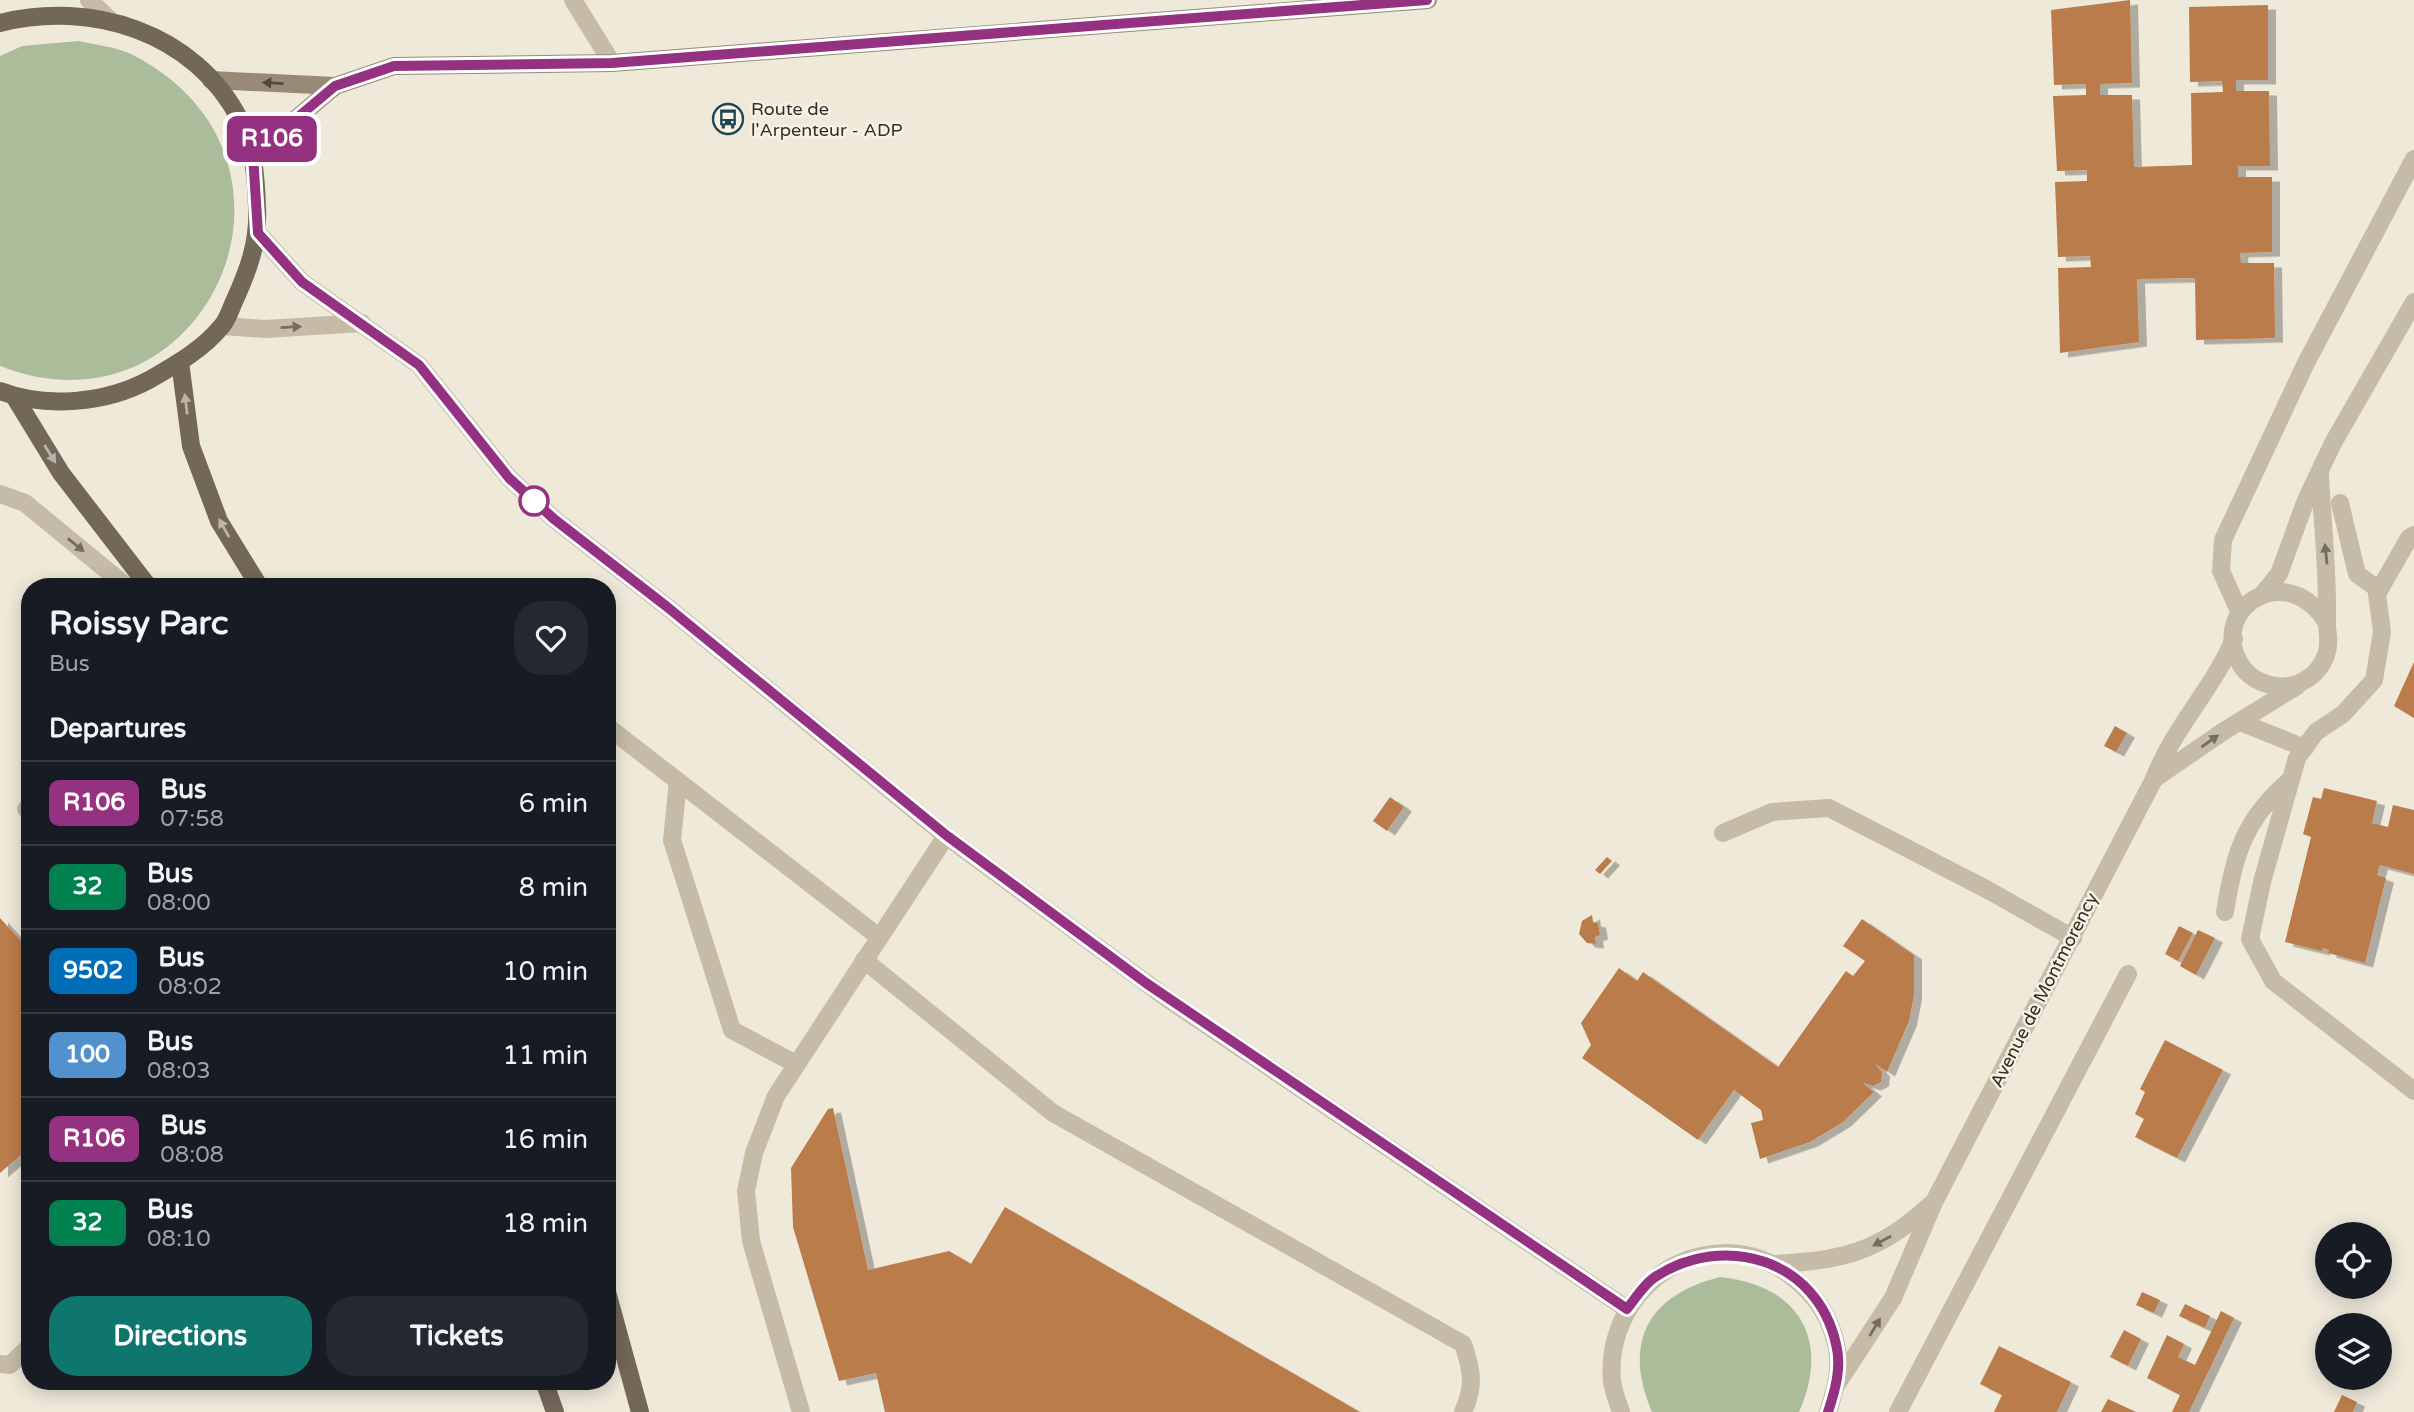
<!DOCTYPE html>
<style>
:root{--surface:#171b24;--page:#242831;--text:#f1f3f6;--muted:#9ea1a6;--line:#363941;--accent:#0f766e}
body{margin:0;font-family:"Varela Round",sans-serif;background:var(--page);color:var(--text);height:100vh;display:flex;flex-direction:column;font-size:26px;white-space:nowrap}
*{box-sizing:border-box;margin:0}
p{font-size:23px;color:var(--muted)}
.icon{flex:none;width:38px;height:38px;fill:none;stroke:currentColor;stroke-width:2;stroke-linecap:round;stroke-linejoin:round}
.map{position:relative;flex:1;overflow:hidden}
.drawer{position:absolute;left:21px;top:578px;width:595px;height:812px;display:flex;flex-direction:column;background:var(--surface);border-radius:28px;box-shadow:0 4px 18px #0003}
.drawer>*{flex:none}
.badge{padding:0 14px;border-radius:10px;font-size:24px;line-height:46px}
.controls{position:absolute;left:2315px;top:1222px;display:grid;gap:14px}
.controls a{display:grid;place-items:center;width:77px;height:77px;border-radius:50%;background:var(--surface);box-shadow:0 4px 18px #0003;font-size:35px}
.map>.badge{position:absolute;translate:-50% -50%;box-shadow:0 0 0 4px #fff}
h2{padding:0 28px;font-size:26px;line-height:63px}
.round{display:grid;place-items:center;flex:none;width:74px;height:74px;border-radius:28px;background:var(--page)}
.head{display:flex;align-items:center;justify-content:space-between;height:119px;padding:0 28px}
h1{font-size:33px;font-weight:700;line-height:52px}
.primary-button{display:flex;gap:14px;margin-top:auto;padding:14px 28px}
.primary-button a{flex:1;height:80px;border-radius:28px;background:var(--accent);color:#fff;font-size:28px;font-weight:700;line-height:80px;text-align:center}
.primary-button a+a{background:var(--page);color:var(--text)}
ul{padding:0;list-style:none}
li{display:flex;align-items:center;gap:21px;height:84px;padding:0 28px;border-top:2px solid var(--line)}
li div{flex:1}
li b{display:block;font-size:26px}
li em{font-style:normal}
li .badge{min-width:77px;font-weight:700;text-align:center}
.map>svg:first-child{display:block}
.green{fill:#abbc9b}
.building{fill:#bb7c4b;filter:url(#shadow)}
.lines{fill:none;stroke-linecap:round;stroke-linejoin:round}
.service{stroke:#c5bba7;stroke-width:18}
.minor{stroke:#c5bba7;stroke-width:18}
.tertiary{stroke:#c5bba7;stroke-width:18}
.secondary{stroke:#998a78;stroke-width:18}
.primary{stroke:#736759;stroke-width:18}
.oneway{fill:#52493f}
.oneway2{fill:#756d61}
.oneway3{fill:#bcb3a6}
.line-casing{stroke:#fff;stroke-width:16}
.line{stroke:#943281;stroke-width:10}
.stop-dot{fill:#fff;stroke:#943281;stroke-width:3.5}
.labels{text-anchor:middle;dominant-baseline:central;stroke-width:5;stroke-linejoin:round;paint-order:stroke}
.poi-label{font-size:18px;fill:#332d27;stroke:#f7f2e5;text-anchor:start}
.street-label{font-size:18px;fill:#332d27;stroke:#f7f2e5}
</style>
<div class="map">
<svg width="2414" height="1412" viewBox="0 0 2414 1412">
<defs>
<filter id="shadow"><feDropShadow dx="8" dy="4.5" stdDeviation="0" flood-color="#0004"/></filter>
</defs>
<rect width="100%" height="100%" fill="#efe9da"/>
<g class="green">
<path d="M 79,41 C 96,45 119,47 135,56 C 335,162 204,446 0,366 L 0,56 L 22,46 Z"/>
<path d="M 1720,1277 C 1799,1285 1831,1340 1799,1412 L 1652,1412 C 1622,1342 1648,1295 1720,1277 Z"/>
</g>
<g class="building">
<path d="M 2130,0 L 2132,83 L 2100,84 L 2100,95 L 2132,95 L 2134,167 L 2192,165 L 2191,93 L 2223,92 L 2222,81 L 2190,82 L 2189,7 L 2268,5 L 2268,80 L 2236,80 L 2236,91 L 2269,91 L 2270,166 L 2238,166 L 2238,177 L 2272,177 L 2272,252 L 2240,253 L 2241,263 L 2274,263 L 2275,338 L 2196,340 L 2195,278 L 2137,279 L 2139,342 L 2060,353 L 2058,268 L 2091,267 L 2090,256 L 2058,257 L 2055,182 L 2087,181 L 2087,170 L 2057,171 L 2053,96 L 2086,95 L 2086,84 L 2054,85 L 2051,10 Z"/>
<path d="M 2414,662 L 2414,718 L 2394,706 Z"/>
<path d="M 2115,726 L 2127,733 L 2116,752 L 2104,746 Z"/>
<path d="M 2324,788 L 2377,801 L 2372,823 L 2388,827 L 2393,805 L 2414,810 L 2414,874 L 2380,865 L 2377,875 L 2386,878 L 2365,963 L 2328,953 L 2329,950 L 2323,948 L 2322,951 L 2285,942 L 2311,837 L 2303,834 L 2313,797 L 2321,799 Z"/>
<path d="M 1390,797 L 1404,807 L 1387,831 L 1373,821 Z"/>
<path d="M 1607,857 L 1612,861 L 1600,874 L 1595,870 Z"/>
<path d="M 1592,915 L 1593,922 L 1598,923 L 1600,935 L 1595,937 L 1596,944 L 1587,943 L 1579,934 L 1582,921 Z"/>
<path d="M 0,918 L 30,951 L 30,1147 L 0,1173 Z"/>
<path d="M 1862,919 L 1914,955 L 1914,995 L 1909,1021 L 1887,1072 L 1875,1064 L 1882,1072 L 1881,1082 L 1873,1086 L 1863,1083 L 1874,1092 L 1843,1122 L 1810,1142 L 1760,1159 L 1751,1123 L 1763,1120 L 1761,1110 L 1734,1090 L 1698,1140 L 1582,1058 L 1591,1045 L 1581,1023 L 1619,968 L 1637,981 L 1643,972 L 1778,1067 L 1846,971 L 1853,976 L 1865,961 L 1843,946 Z"/>
<path d="M 2179,926 L 2193,933 L 2178,961 L 2165,954 Z"/>
<path d="M 2198,930 L 2215,938 L 2196,975 L 2180,966 Z"/>
<path d="M 2165,1040 L 2223,1070 L 2177,1158 L 2135,1137 L 2144,1119 L 2135,1114 L 2145,1092 L 2140,1089 Z"/>
<path d="M 833,1108 L 868,1270 L 949,1251 L 971,1264 L 1005,1207 L 1360,1412 L 885,1412 L 876,1373 L 839,1381 L 793,1227 L 791,1168 L 828,1109 Z"/>
<path d="M 2142,1292 L 2160,1300 L 2154,1313 L 2136,1305 Z"/>
<path d="M 2185,1304 L 2210,1316 L 2205,1328 L 2179,1316 Z"/>
<path d="M 2221,1311 L 2234,1318 L 2189,1412 L 2172,1412 L 2180,1395 L 2147,1378 L 2167,1335 L 2184,1344 L 2178,1357 L 2195,1365 Z"/>
<path d="M 2124,1330 L 2141,1339 L 2128,1366 L 2110,1357 Z"/>
<path d="M 1999,1346 L 2071,1382 L 2057,1412 L 1994,1412 L 2002,1395 L 1980,1384 Z"/>
<path d="M 2342,1395 L 2357,1402 L 2353,1412 L 2334,1412 Z"/>
<path d="M 2108,1399 L 2136,1412 L 2101,1412 Z"/>
</g>
<g class="lines">
<g class="service">
<path d="M 89,0 L 109,19"/>
<path d="M 573,0 L 612,63"/>
<path d="M 2340,503 L 2357,574 L 2379,590"/>
<path d="M 2414,535 L 2409,538 L 2377,594 L 2382,632 L 2374,680 L 2343,714 L 2316,732 L 2297,758 L 2262,882 L 2250,939 L 2273,981 L 2414,1091"/>
<path d="M 2240,613 L 2221,571 L 2223,540 L 2306,363 L 2414,159"/>
<path d="M 2240,722 L 2305,748"/>
<path d="M 608,727 L 879,937"/>
<path d="M 678,781 L 672,840 L 732,1030 L 796,1064"/>
<path d="M 26,809 L 30,813"/>
<path d="M 1723,833 L 1772,812 L 1829,808 L 1988,890 L 2073,938"/>
<path d="M 2225,912 C 2234,853 2245,818 2291,779"/>
<path d="M 864,960 L 1053,1113 L 1463,1344 C 1472,1370 1475,1386 1463,1412"/>
<path d="M 0,1364 L 10,1365 L 30,1346"/>
<path d="M 801,1412 L 751,1241 L 746,1191 L 754,1153 L 776,1096 L 946,836"/>
<path d="M 1898,1412 L 2128,974"/>
</g>
<g class="minor">
<path d="M 2320,473 C 2322,522 2328,569 2327,618 C 2326,630 2331,642 2326,655 C 2318,677 2295,691 2271,685 C 2257,682 2245,674 2238,660 C 2211,605 2289,560 2326,622"/>
<path d="M 0,494 L 25,503 L 126,586"/>
<path d="M 2262,595 L 2279,574 L 2306,500 L 2333,443 L 2414,302"/>
<path d="M 2154,779 L 2224,731 L 2297,686"/>
<path d="M 1771,1264 C 1839,1262 1880,1252 1930,1205"/>
<path d="M 1837,1384 L 1893,1298 L 1935,1200 L 2154,779 C 2173,728 2213,689 2234,639"/>
</g>
<g class="tertiary">
<path d="M 258,233 L 302,282 L 419,365 L 509,478 L 554,519 L 666,606 L 946,836 L 1168,999 L 1627,1309"/>
<path d="M 223,326 L 265,329 L 362,323"/>
<path d="M 1621,1412 C 1618,1402 1613,1391 1612,1381 C 1606,1315 1656,1254 1725,1253 C 1777,1253 1825,1294 1836,1344 C 1842,1367 1835,1391 1828,1412"/>
</g>
<g class="secondary">
<path d="M 211,80 L 335,86"/>
<path d="M 253,155 L 335,86 L 394,66 L 612,63 L 1428,0"/>
</g>
<g class="primary">
<path d="M 0,23 C 91,0 195,32 240,120 C 254,147 256,178 257,207 C 259,243 248,271 233,304 C 230,311 227,321 221,327 C 202,350 175,365 149,380 C 106,403 46,409 0,391"/>
<path d="M 180,362 L 191,446 L 219,521 L 259,586"/>
<path d="M 14,396 L 61,473 L 148,586"/>
<path d="M 607,1292 L 640,1412"/>
<path d="M 544,1381 L 555,1412"/>
</g>
</g>
<defs><path id="oneway-solid" d="M-6-.8H1V-3.2L6.5 0L1 3.2V.8H-6Z" transform="scale(1.75)"/></defs>
<use class="oneway" href="#oneway-solid" transform="translate(273 83) rotate(-177)"/>
<g class="oneway2">
<use href="#oneway-solid" transform="translate(291 327) rotate(-3)"/>
<use href="#oneway-solid" transform="translate(76 545) rotate(39)"/>
<use href="#oneway-solid" transform="translate(2326 554) rotate(-96)"/>
<use href="#oneway-solid" transform="translate(2210 741) rotate(-35)"/>
<use href="#oneway-solid" transform="translate(1882 1241) rotate(152)"/>
<use href="#oneway-solid" transform="translate(1875 1327) rotate(-59)"/>
</g>
<g class="oneway3">
<use href="#oneway-solid" transform="translate(186 404) rotate(-97)"/>
<use href="#oneway-solid" transform="translate(50 454) rotate(58)"/>
<use href="#oneway-solid" transform="translate(224 528) rotate(-119)"/>
</g>
<g class="lines">
<g class="line-casing">
<path id="line" d="M 1427,0 L 612,63 L 394,66 L 335,86 L 253,155 L 258,233 L 302,282 L 419,365 L 509,478 L 554,519 L 666,606 L 946,835 L 1146,983 L 1627,1309 C 1635,1299 1644,1284 1655,1277 C 1724,1232 1817,1259 1836,1344 C 1842,1367 1835,1391 1828,1412"/>
</g>
<use href="#line" class="line"/>
</g>
<defs>
<g id="bus-ring" transform="scale(1.575)"><circle r="9.5" fill="#f7f2e5" stroke="#204450" stroke-width="1.5"/><path d="M-5-6H5V4H4V6H2V4H-2V6H-4V4H-5ZM-3.5-4V0h7V-4ZM-3.5 1.2v1.5H-2V1.2ZM2 1.2v1.5H3.5V1.2Z" fill="#204450"/></g>
</defs>
<g fill-rule="evenodd">
<use href="#bus-ring" x="728" y="119"/>
</g>
<circle class="stop-dot" cx="534" cy="501" r="14"/>
<g class="labels">
<g class="poi-label">
<text x="751" y="109">Route de<tspan x="751" dy="21">l'Arpenteur - ADP</tspan></text>
</g>
<g class="street-label">
<text transform="translate(2044 990) rotate(-63)">Avenue de Montmorency</text>
</g>
</g>
</svg>
<div class="controls">
<a><svg class="icon" aria-label="locate" viewBox="0 0 24 24"><circle cx="12" cy="12" r="6"/><path d="M12 2v4M12 18v4M2 12h4M18 12h4"/></svg></a>
<a><svg class="icon" aria-label="layers" viewBox="0 0 24 24"><path d="M12 4l9 5-9 5-9-5zM3 14l9 5 9-5"/></svg></a>
</div>
<b class="badge" style="left:272px;top:139px;background:#943281;color:#fff">R106</b>
<section class="drawer">
<div class="head"><div><h1>Roissy Parc</h1><p>Bus</p></div><a class="round"><svg class="icon" aria-label="heart" viewBox="0 0 24 24"><path d="M12 20l-8-8c-3-5 5-10 8-4 3-6 11-1 8 4z"/></svg></a></div>
<h2>Departures</h2>
<ul>
<li><span class="badge" style="background:#943281;color:#fff">R106</span><div><b>Bus</b><p>07:58</p></div><em>6 min</em></li>
<li><span class="badge" style="background:#00814f;color:#fff">32</span><div><b>Bus</b><p>08:00</p></div><em>8 min</em></li>
<li><span class="badge" style="background:#006db8;color:#fff">9502</span><div><b>Bus</b><p>08:02</p></div><em>10 min</em></li>
<li><span class="badge" style="background:#5191cd;color:#fff">100</span><div><b>Bus</b><p>08:03</p></div><em>11 min</em></li>
<li><span class="badge" style="background:#943281;color:#fff">R106</span><div><b>Bus</b><p>08:08</p></div><em>16 min</em></li>
<li><span class="badge" style="background:#00814f;color:#fff">32</span><div><b>Bus</b><p>08:10</p></div><em>18 min</em></li>
</ul>
<div class="primary-button"><a>Directions</a><a>Tickets</a></div>
</section>
</div>
